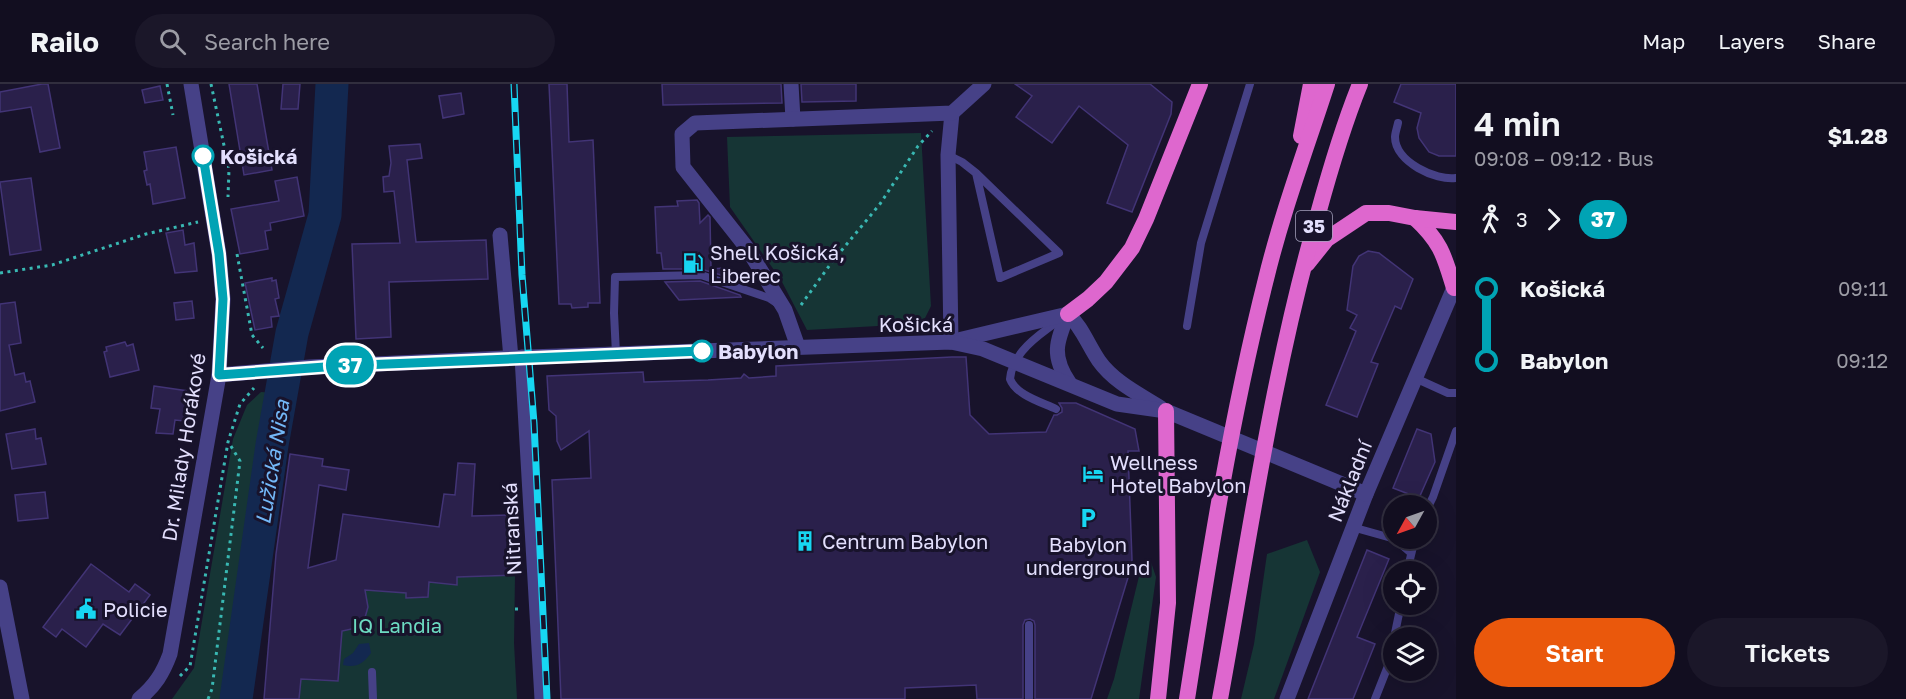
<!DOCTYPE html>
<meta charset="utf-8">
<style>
:root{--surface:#120e20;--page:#1b1729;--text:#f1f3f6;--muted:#9c9ca5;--line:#312e3e;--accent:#ea580c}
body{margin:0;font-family:"Golos Text",sans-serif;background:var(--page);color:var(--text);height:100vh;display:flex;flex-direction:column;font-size:22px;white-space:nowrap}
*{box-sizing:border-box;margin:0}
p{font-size:20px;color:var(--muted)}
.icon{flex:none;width:33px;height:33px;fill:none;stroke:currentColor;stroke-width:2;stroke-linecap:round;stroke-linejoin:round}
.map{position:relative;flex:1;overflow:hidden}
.panel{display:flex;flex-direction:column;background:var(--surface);width:450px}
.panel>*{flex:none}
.badge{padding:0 12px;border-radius:20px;font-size:21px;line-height:39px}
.needle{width:39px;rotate:230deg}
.tools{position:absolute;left:1383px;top:411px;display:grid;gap:12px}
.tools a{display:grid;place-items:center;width:54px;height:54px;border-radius:50%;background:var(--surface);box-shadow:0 6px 24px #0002,0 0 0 2px var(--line);font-size:30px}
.map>.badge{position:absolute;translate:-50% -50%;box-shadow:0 0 0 3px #fff}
.legs{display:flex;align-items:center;gap:9px;height:66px;padding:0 18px;font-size:20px}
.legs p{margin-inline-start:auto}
.head{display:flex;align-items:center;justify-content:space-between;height:102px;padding:0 18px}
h1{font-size:33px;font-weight:600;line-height:45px}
.action{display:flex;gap:12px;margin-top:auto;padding:12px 18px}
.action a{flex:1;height:69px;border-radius:36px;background:var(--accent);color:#fff;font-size:24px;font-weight:600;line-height:69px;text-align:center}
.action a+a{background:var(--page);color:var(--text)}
ul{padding:0 18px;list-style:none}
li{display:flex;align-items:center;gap:21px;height:72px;font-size:22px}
li i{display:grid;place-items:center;width:9px;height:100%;margin:0 8px;background:currentColor}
li i::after{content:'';width:15px;height:15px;margin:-8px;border:4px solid;border-radius:50%;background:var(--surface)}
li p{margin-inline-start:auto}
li:first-child i{background:linear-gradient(#0000 50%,currentColor 0)}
li:last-child i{background:linear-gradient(currentColor 50%,#0000 0)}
header{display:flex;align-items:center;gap:36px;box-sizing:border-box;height:84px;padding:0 30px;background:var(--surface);border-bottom:2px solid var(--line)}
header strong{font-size:28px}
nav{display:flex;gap:33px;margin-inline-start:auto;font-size:21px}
.search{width:420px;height:54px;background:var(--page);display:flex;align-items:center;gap:15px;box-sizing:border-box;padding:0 21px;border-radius:33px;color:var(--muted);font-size:22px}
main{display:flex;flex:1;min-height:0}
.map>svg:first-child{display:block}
.green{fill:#163535}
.water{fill:#132850}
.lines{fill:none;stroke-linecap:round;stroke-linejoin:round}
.river{stroke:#132850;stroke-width:33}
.building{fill:#2a204b;stroke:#423476;stroke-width:1.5}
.path{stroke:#39b8b3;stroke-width:3;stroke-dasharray:3 4.5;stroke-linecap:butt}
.service{stroke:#464187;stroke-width:8}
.minor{stroke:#464187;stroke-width:15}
.tertiary{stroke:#464187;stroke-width:15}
.trunk{stroke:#de67ce;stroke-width:16}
.rail-casing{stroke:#17d6f2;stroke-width:7}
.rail{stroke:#18132b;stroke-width:4.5;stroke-dasharray:14;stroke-linecap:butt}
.line-1-casing{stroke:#fff;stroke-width:14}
.line-1{stroke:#00a3b4;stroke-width:9}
.stop-1-dot{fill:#fff;stroke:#00a3b4;stroke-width:3}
.labels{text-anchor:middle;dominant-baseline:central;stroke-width:6;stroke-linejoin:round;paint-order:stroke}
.shield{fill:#18132b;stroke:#a6a2be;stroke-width:1.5}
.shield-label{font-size:18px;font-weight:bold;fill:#e3dffd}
.stop-label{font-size:20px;font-weight:bold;fill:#e3dffd;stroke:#18132b;text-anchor:start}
.poi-label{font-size:20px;fill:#e3dffd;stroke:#18132b;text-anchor:start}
.street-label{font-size:20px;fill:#e3dffd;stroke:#18132b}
.park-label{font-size:20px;fill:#6ddbc2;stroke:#18132b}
.water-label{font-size:21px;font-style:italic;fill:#73b7f7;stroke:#18132b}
</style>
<header>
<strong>Railo</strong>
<div class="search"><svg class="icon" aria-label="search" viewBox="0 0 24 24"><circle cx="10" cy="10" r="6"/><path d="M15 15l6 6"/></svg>Search here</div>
<nav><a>Map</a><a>Layers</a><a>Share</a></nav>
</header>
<main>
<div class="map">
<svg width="1456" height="615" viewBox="0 0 1456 615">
<rect width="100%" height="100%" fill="#18132b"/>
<g class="green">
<path d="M 921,49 L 931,222 L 924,236 L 913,240 L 807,246 L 781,196 L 730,123 L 727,53 Z"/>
<path d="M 261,308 L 277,309 L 230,615 L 172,615 L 194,584 L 233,355 L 247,321 Z"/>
<path d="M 1307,456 L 1320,488 L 1274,615 L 1241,615 L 1254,560 L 1267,470 Z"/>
<path d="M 462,458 L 463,493 L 515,491 L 514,559 L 517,615 L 264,615 L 309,487 L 318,481 L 337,476 Z"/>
<path d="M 1150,475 L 1156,493 L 1139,615 L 1107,615 L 1114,595 L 1142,480 Z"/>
</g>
<path class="water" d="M 369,559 L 371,569 C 363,580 356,584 343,581 L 344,575 L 353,569 L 359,560 Z"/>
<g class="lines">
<path class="river" d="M 236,615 L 272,361 L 292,249 L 325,131 L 332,0"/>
</g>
<g class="building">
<path d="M 42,0 L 48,0 L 60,64 L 40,68 L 31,23 L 0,28 L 0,8 Z"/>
<path d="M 229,0 L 257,0 L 272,86 L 244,91 Z"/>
<path d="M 283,0 L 300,0 L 298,25 L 281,25 Z"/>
<path d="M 549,0 L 567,0 L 569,58 L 593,56 L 600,219 L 588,219 L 588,223 L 572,224 L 571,220 L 559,220 Z"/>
<path d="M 662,0 L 781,0 L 782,19 L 663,21 Z"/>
<path d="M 801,0 L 856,0 L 856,17 L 802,18 Z"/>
<path d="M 1015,0 L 1150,0 L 1172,18 L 1171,30 L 1132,128 L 1107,119 L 1128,61 L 1079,22 L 1052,59 L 1016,33 L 1032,12 Z"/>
<path d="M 1401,0 L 1456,0 L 1456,72 L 1439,72 L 1429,68 L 1419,54 L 1417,44 L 1421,29 L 1394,18 Z"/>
<path d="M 160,2 L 163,16 L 145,19 L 142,6 Z"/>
<path d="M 461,9 L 464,30 L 443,34 L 439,12 Z"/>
<path d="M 420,60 L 422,74 L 407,76 L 416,158 L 486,156 L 488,195 L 389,198 L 391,253 L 356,255 L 352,160 L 400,159 L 394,107 L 384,108 L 383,93 L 389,92 L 391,79 L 389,62 Z"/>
<path d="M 176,63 L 185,114 L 153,120 L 150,100 L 147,101 L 144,87 L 147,86 L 144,68 Z"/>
<path d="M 297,93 L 304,132 L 270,139 L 271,146 L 265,147 L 268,165 L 240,170 L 231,125 L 279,117 L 275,97 Z"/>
<path d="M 31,94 L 41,166 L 10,171 L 0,98 Z"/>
<path d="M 697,116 L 699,119 L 700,139 L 708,131 L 710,133 L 711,185 L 724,184 L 734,195 L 701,185 L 663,185 L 661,169 L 657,169 L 655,123 L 678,122 L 677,117 Z"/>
<path d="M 183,146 L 185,161 L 194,159 L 197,187 L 175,189 L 166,149 Z"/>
<path d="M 1368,167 L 1379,169 L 1413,195 L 1401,225 L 1395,222 L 1371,278 L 1378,280 L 1357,333 L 1326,321 L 1356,247 L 1350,244 L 1357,231 L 1347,226 L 1353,182 L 1359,172 Z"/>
<path d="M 272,194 L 272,197 L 276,196 L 279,214 L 275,215 L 279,232 L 271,233 L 272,243 L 255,246 L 245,199 Z"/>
<path d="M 700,197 L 740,211 L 741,213 L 679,216 L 665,198 Z"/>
<path d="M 192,217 L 194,234 L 176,236 L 174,219 Z"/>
<path d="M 15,218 L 21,259 L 9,261 L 15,291 L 24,289 L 26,298 L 30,297 L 35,318 L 0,327 L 0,220 Z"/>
<path d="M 125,258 L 127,262 L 133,260 L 139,286 L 110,293 L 104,268 L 107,267 L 106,263 Z"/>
<path d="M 952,273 L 966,273 L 970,331 L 989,350 L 1046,348 L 1054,331 L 1057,331 L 1062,328 L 1062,324 L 1059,319 L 1076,319 L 1135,345 L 1139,367 L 1128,367 L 1132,476 L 1130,487 L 1091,615 L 1035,615 L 1035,541 L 1034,537 L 1030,535 L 1025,536 L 1023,541 L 1023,615 L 977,615 L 976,601 L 905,604 L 905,615 L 561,615 L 552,396 L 591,394 L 589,347 L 561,366 L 557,357 L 556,332 L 549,326 L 547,292 L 643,288 L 644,298 L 708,296 L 741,294 L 744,290 L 749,294 L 776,292 L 776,282 Z"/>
<path d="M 154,302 L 188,307 L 184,337 L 175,336 L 173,350 L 156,349 L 160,325 L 151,324 Z"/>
<path d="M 35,345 L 36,355 L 41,354 L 46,380 L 12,385 L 6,350 Z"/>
<path d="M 1417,345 L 1431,350 L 1435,378 L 1419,414 L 1393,404 Z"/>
<path d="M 290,370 L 323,375 L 322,382 L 349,386 L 346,406 L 319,401 L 308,484 L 336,476 L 343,430 L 439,443 L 444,410 L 455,411 L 458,379 L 475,380 L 472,432 L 513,431 L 515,491 L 457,493 L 457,501 L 429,498 L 428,513 L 406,514 L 406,509 L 365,506 L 368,523 L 364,537 L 356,544 L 342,547 L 338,597 L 301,595 L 299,615 L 264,615 L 276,470 Z"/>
<path d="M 45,408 L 48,434 L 18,437 L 15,411 Z"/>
<path d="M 1367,466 L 1389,475 L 1357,553 L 1375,560 L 1353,615 L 1308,615 Z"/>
<path d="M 91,480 L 129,508 L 135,500 L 150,511 L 120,551 L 103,540 L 86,563 L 62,545 L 56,553 L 43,543 Z"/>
</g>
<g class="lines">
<g class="path">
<path d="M 167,0 L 173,31"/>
<path d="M 211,0 L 229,85 L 228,113"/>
<path d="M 237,170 L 252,251 L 263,264"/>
<path d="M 0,189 L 52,181 L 146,150 L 198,138"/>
<path d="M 801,221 L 832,178 L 880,120 L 918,62 L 932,47"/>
<path d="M 515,525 L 521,525"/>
<path d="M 180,592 L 190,582 L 228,358 L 240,320 L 254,304"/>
<path d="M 208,615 L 212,605 L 240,377 L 229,359"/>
</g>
<g class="service">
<path d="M 1398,39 C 1397,44 1395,49 1395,53 C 1395,78 1436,97 1456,94"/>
<path d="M 948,71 L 962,78 L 976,89 L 1000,194 L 1059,169 L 976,89"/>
<path d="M 1187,242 L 1201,159 L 1250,0"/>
<path d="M 616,270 L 614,229 L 615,193 L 701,191 L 769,214 L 778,220"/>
<path d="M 1415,294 L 1448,309 L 1456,309"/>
<path d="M 1056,325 C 1041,318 1016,311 1010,295 C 1012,268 1041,249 1061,235"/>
<path d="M 1426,427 L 1433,413 L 1456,347"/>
<path d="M 1352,443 L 1395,455 L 1411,469"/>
<path d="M 1407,488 L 1415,454"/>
<path d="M 1029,541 L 1029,615"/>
<path d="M 1394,554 L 1401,520"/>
<path d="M 372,588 L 373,615"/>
<path d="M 1375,615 L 1388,582 L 1394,554"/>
</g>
<g class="minor">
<path d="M 791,0 L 793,35"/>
<path d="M 500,151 L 511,274"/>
<path d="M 951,258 L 948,71 L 952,29"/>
<path d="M 798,263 L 785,226 L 747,164 L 683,83 L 682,50 L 695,39 L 952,29 L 984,0"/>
<path d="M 522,273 L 542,615"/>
<path d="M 0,503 L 22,615"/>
<path d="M 1287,615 L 1366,410"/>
</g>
<g class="tertiary">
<path d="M 1068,230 C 1082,243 1088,261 1099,277 C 1114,298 1139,310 1161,324"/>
<path d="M 1068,230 C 1056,259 1051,272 1070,300"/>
<path d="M 958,256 L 1068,230"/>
<path d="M 219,291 L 310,283 L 529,273 L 951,258 L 983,265 L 1117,320 L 1166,327 L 1366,410 L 1456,199"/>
<path d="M 139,615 C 155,602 163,589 170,570 L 219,291 L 223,215 L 219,170 L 191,0"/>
</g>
<g class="trunk">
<path d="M 1301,52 L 1311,0"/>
<path d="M 1415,134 C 1441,158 1444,171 1454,204"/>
<path d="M 1307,180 L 1327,155 L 1366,129 L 1389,129 L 1415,134 L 1456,138"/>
<path d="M 1068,230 L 1088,215 L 1106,198 L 1132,164 L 1146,135 L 1200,0"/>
<path d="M 1158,615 L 1168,519 L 1166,327"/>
<path d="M 1187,615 C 1209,474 1231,333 1266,195 C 1282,129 1306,65 1327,0"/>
<path d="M 1220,615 C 1250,452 1272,289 1318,130 C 1330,86 1343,42 1360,0"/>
</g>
<g class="rail-casing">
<path id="rail" d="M 514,0 L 522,191 L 534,339 L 547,615"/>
</g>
<use href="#rail" class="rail"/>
</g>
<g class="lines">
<g class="line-1-casing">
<path id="line-1" d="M 203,72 L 219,170 L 223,215 L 219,291 L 338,282 L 702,267"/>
</g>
<use href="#line-1" class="line-1"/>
</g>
<defs>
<g id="fuel-bare" transform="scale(1.62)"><path d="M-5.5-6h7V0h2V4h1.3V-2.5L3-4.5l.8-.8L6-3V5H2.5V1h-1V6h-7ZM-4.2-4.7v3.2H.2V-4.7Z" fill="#17d6f2" stroke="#18132b" stroke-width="2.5" paint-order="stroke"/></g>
<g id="hotel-bare" transform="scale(1.62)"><path d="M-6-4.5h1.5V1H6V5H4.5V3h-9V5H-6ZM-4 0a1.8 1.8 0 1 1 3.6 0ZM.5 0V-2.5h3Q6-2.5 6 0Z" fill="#17d6f2" stroke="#18132b" stroke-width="2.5" paint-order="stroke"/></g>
<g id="parking-bare" transform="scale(1.62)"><path d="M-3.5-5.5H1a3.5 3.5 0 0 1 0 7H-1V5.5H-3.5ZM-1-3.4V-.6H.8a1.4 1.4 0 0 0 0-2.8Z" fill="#17d6f2" stroke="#18132b" stroke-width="2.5" paint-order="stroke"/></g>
<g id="building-bare" transform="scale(1.62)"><path d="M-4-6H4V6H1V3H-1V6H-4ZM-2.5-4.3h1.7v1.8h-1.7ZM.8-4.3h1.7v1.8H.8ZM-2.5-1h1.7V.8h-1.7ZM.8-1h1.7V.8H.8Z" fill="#17d6f2" stroke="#18132b" stroke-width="2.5" paint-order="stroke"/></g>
<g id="civic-bare" transform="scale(1.62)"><path d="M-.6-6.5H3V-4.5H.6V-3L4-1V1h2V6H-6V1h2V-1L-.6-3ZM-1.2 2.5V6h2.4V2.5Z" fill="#17d6f2" stroke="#18132b" stroke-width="2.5" paint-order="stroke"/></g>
</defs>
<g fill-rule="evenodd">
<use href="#fuel-bare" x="693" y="179"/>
<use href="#hotel-bare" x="1093" y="390"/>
<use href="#parking-bare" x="1088" y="434"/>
<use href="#building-bare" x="805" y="457"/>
<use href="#civic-bare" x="86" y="525"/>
</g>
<g class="stop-1-dot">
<circle cx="203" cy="72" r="10"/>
<circle cx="702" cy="267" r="10"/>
</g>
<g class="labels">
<rect class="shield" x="1296" y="127" width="36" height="30" rx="4.5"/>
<g class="shield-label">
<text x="1314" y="142">35</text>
</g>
<g class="stop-label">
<text x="220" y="72">Košická</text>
<text x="718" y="267">Babylon</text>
</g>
<g class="poi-label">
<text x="710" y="168">Shell Košická,<tspan x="710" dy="23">Liberec</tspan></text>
<text x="1110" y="378">Wellness<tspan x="1110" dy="23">Hotel Babylon</tspan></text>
<text x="822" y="457">Centrum Babylon</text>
<text x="1088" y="460" text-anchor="middle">Babylon<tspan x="1088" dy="23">underground</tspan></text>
<text x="103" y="525">Policie</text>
</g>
<g class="street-label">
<text x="916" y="240">Košická</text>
<text transform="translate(183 363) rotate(-81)">Dr. Milady Horákové</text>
<text transform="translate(1349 397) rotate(-68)">Nákladní</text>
<text transform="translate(511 445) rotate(-93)">Nitranská</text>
</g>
<g class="park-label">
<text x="397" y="541">IQ Landia</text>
</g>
<g class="water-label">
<text transform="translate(272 378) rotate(-81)">Lužická Nisa</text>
</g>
</g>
</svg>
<div class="tools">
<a><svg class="needle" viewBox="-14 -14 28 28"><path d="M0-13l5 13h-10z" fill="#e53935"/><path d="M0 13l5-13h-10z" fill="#9c9ca5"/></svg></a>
<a><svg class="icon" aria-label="locate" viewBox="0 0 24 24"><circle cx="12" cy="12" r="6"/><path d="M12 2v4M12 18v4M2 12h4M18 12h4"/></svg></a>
<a><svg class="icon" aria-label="layers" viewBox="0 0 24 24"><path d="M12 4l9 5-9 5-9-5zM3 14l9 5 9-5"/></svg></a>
</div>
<b class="badge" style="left:350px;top:281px;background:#00a3b4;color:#fff">37</b>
</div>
<section class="panel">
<div class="head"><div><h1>4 min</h1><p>09:08 – 09:12 · Bus</p></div><b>$1.28</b></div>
<div class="legs"><svg class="icon" aria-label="walk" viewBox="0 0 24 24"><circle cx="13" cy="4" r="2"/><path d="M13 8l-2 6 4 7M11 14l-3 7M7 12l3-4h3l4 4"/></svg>3<svg class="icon" aria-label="forward" viewBox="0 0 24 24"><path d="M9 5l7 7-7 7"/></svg><b class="badge" style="background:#00a3b4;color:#fff">37</b></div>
<ul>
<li><i style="color:#00a3b4"></i><b>Košická</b><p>09:11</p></li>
<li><i style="color:#00a3b4"></i><b>Babylon</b><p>09:12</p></li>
</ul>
<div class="action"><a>Start</a><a>Tickets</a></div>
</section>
</main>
